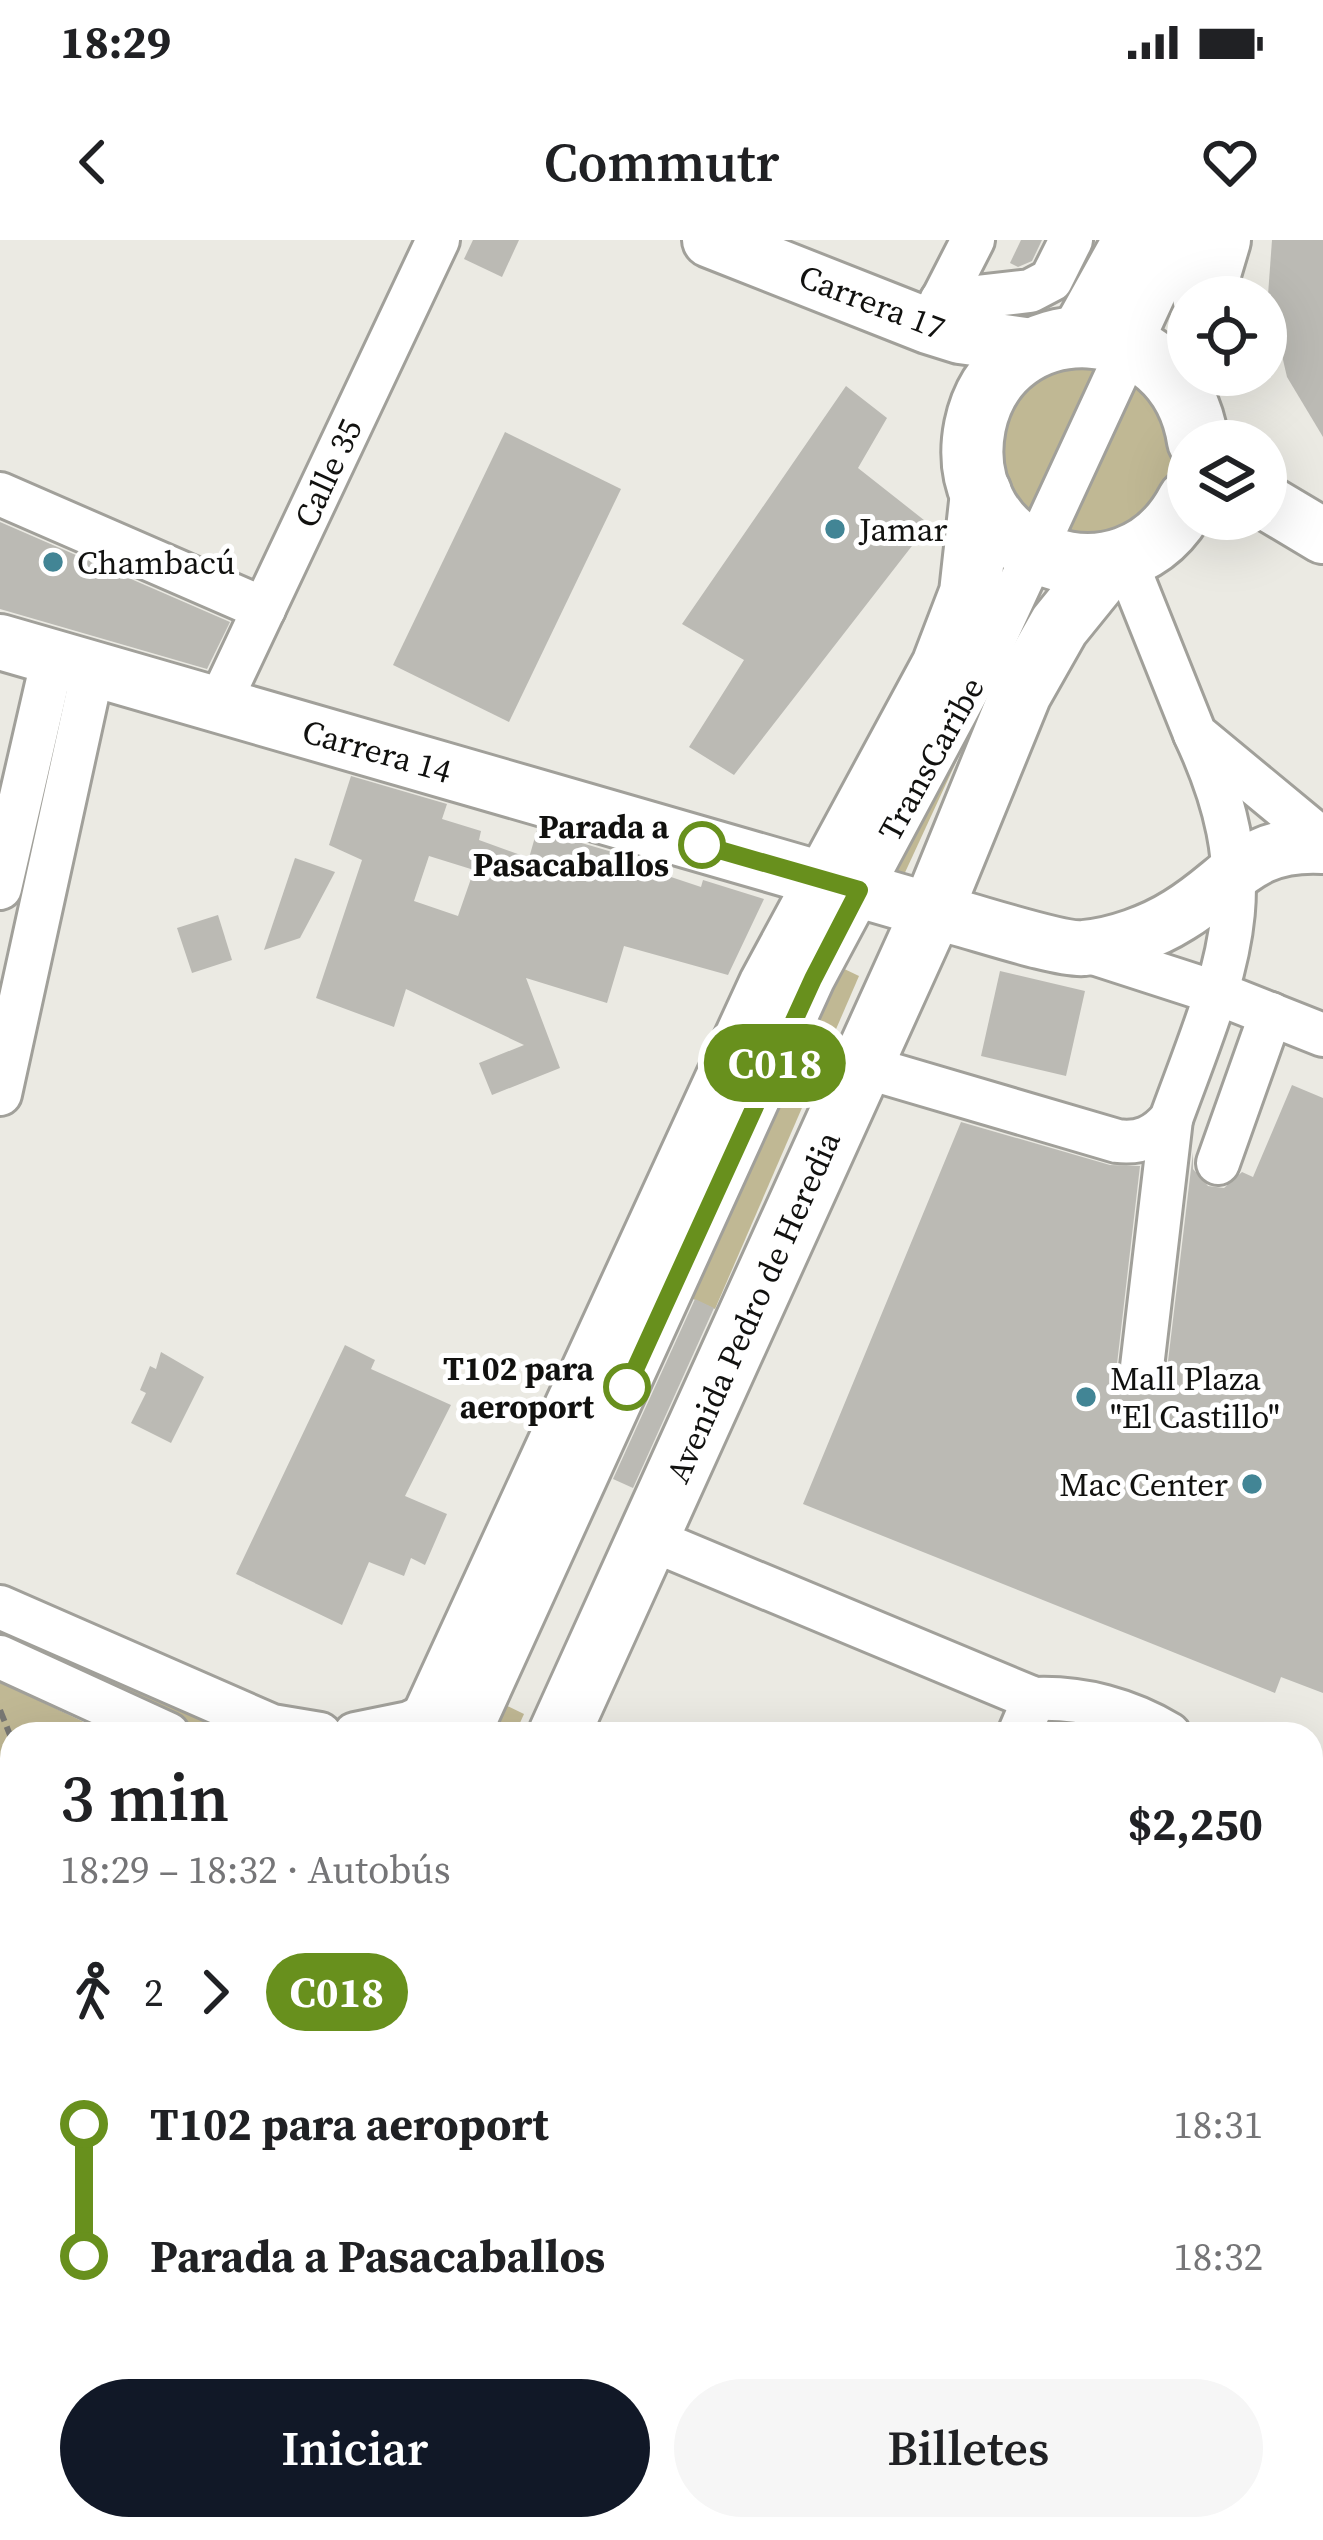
<!DOCTYPE html>
<html lang="es">
<meta charset="utf-8">
<style>
:root{--surface:#fff;--page:#f6f6f6;--text:#202124;--muted:#757577;--accent:#111827}
body{margin:0;font-family:"Source Serif 4",serif;background:var(--page);color:var(--text);height:100vh;display:flex;flex-direction:column;font-size:45px;white-space:nowrap}
*{box-sizing:border-box;margin:0}
p{font-size:39px;color:var(--muted)}
.icon{flex:none;width:66px;height:66px;fill:none;stroke:currentColor;stroke-width:2;stroke-linecap:round;stroke-linejoin:round}
.map{position:relative;flex:1;overflow:hidden}
.details{position:absolute;left:0px;top:1482px;width:1323px;height:819px;display:flex;flex-direction:column;background:var(--surface);border-radius:36px 36px 0 0;box-shadow:0 12px 48px #0002}
.details>*{flex:none}
.badge{padding:0 24px;border-radius:39px;font-size:42px;line-height:78px}
.buttons{position:absolute;left:1167px;top:36px;display:grid;gap:24px}
.buttons a{display:grid;place-items:center;width:120px;height:120px;border-radius:50%;background:var(--surface);box-shadow:0 12px 48px #0002;font-size:60px}
.map>.badge{position:absolute;translate:-50% -50%;box-shadow:0 0 0 6px #fff}
.legs{display:flex;align-items:center;gap:18px;height:132px;padding:0 60px;font-size:39px}
.legs p{margin-inline-start:auto}
.summary{display:flex;align-items:center;justify-content:space-between;height:204px;padding:0 60px}
h1{font-size:66px;font-weight:600;line-height:90px}
.button{display:flex;gap:24px;margin-top:auto;padding:24px 60px}
.button a{flex:1;height:138px;border-radius:72px;background:var(--accent);color:#fff;font-size:48px;font-weight:600;line-height:138px;text-align:center}
.button a+a{background:var(--page);color:var(--text)}
ul{padding:0 60px;list-style:none}
li{display:flex;align-items:center;gap:42px;height:132px;font-size:45px}
li i{display:grid;place-items:center;width:18px;height:100%;margin:0 15px;background:currentColor}
li i::after{content:'';width:30px;height:30px;margin:-15px;border:9px solid;border-radius:50%;background:var(--surface)}
li p{margin-inline-start:auto}
li:first-child i{background:linear-gradient(#0000 50%,currentColor 0)}
li:last-child i{background:linear-gradient(currentColor 50%,#0000 0)}
.status{display:flex;justify-content:space-between;align-items:center;height:84px;padding:0 60px;background:var(--surface);direction:ltr}
.status svg{height:33px;fill:currentColor}
header{display:flex;justify-content:space-between;align-items:center;height:156px;padding:0 60px;background:var(--surface);font-size:54px;font-weight:600}
.map>svg:first-child{display:block}
.green{fill:#c0b894}
.water{fill:#8dbac7}
.building{fill:#bbbab4;fill-rule:evenodd}
.lines{fill:none;stroke-linecap:round;stroke-linejoin:round}
.minor-casing{stroke:#a1a09a;stroke-width:48}
.major-casing{stroke:#a1a09a;stroke-width:60}
.highway-casing{stroke:#a1a09a;stroke-width:66}
.path{stroke:#787773;stroke-width:6;stroke-dasharray:12 6;stroke-linecap:butt}
.minor{stroke:#fff;stroke-width:42}
.major{stroke:#fff;stroke-width:54}
.highway{stroke:#fff;stroke-width:60}
.line-1-casing{stroke:#fff;stroke-width:27}
.line-1{stroke:#68901d;stroke-width:18}
.poi-dot{fill:#428595;stroke:#fff;stroke-width:4.5}
.stop-1-dot{fill:#fff;stroke:#68901d;stroke-width:6}
.labels{text-anchor:middle;dominant-baseline:central;stroke-width:10;stroke-linejoin:round;paint-order:stroke}
.street-label{font-size:33px;fill:#11110f;stroke:#fff}
.poi-label{font-size:33px;fill:#11110f;stroke:#fff;text-anchor:start}
.stop-label{font-size:33px;font-weight:bold;fill:#11110f;stroke:#fff;text-anchor:end}
</style>
<div class="status"><b>18:29</b><svg viewBox="0 0 49 12"><path d="M0 12V9h3v3zM5 12V6h3v6zM10 12V3h3v9zM15 12V0h3v12zM26 1h20v11H26zM47 4h2v5h-2z"/></svg></div>
<header><svg class="icon" aria-label="back" viewBox="0 0 24 24"><path d="M15 5l-7 7 7 7"/></svg>Commutr<svg class="icon" aria-label="heart" viewBox="0 0 24 24"><path d="M12 20l-8-8c-3-5 5-10 8-4 3-6 11-1 8 4z"/></svg></header>
<div class="map">
<svg width="1323" height="2300" viewBox="0 0 1323 2300">
<rect width="100%" height="100%" fill="#ebeae3"/>
<g class="green">
<path d="M 1086,118 L 1143,135 L 1182,213 L 1176,243 L 1110,300 L 1051,292 L 1009,250 L 1000,221 L 1001,191 L 1012,163 L 1031,140 Z"/>
<path d="M 1018,388 L 902,639 L 883,633 Z"/>
<path d="M 836,725 L 859,736 L 715,1069 L 682,1054 Z"/>
<path d="M 0,1391 L 238,1494 L 200,1494 L 0,1402 Z"/>
<path d="M 0,1442 L 109,1494 L 12,1494 L 12,2289 L 141,2289 L 141,2300 L 0,2300 Z"/>
<path d="M 499,1462 L 524,1474 L 515,1494 L 484,1494 Z"/>
<path d="M 1311,1559 L 1323,1560 L 1323,1745 L 1311,1759 L 1311,1714 L 1322,1691 L 1311,1683 Z"/>
<path d="M 481,2289 L 856,2289 L 853,2300 L 483,2300 Z"/>
<path d="M 1016,2289 L 1157,2289 L 1145,2300 L 1004,2300 Z"/>
</g>
<g class="water">
<path d="M 1323,1745 L 1323,2300 L 1145,2300 L 1157,2289 L 1311,2289 L 1311,1759 Z"/>
<path d="M 12,2271 L 12,2289 L 57,2289 L 59,2300 L 7,2300 Z"/>
</g>
<g class="building">
<path d="M 473,0 L 519,0 L 502,37 L 464,19 Z"/>
<path d="M 1021,0 L 1042,0 L 1032,21 L 1018,27 L 1010,23 Z"/>
<path d="M 1272,0 L 1323,0 L 1323,197 L 1287,137 L 1268,55 Z"/>
<path d="M 846,146 L 887,178 L 858,228 L 929,284 L 734,535 L 689,507 L 744,420 L 682,384 Z"/>
<path d="M 505,192 L 621,249 L 509,482 L 393,425 Z"/>
<path d="M 0,282 L 230,382 L 207,429 L 0,369 Z"/>
<path d="M 351,536 L 447,564 L 442,579 L 481,591 L 479,600 L 529,618 L 537,590 L 609,611 L 649,625 L 647,629 L 701,647 L 703,640 L 764,659 L 728,735 L 624,706 L 607,763 L 526,738 L 560,828 L 492,855 L 479,823 L 524,805 L 406,749 L 394,787 L 316,758 L 362,620 L 329,605 ZM 429,616 L 474,630 L 458,676 L 414,661 Z"/>
<path d="M 295,618 L 335,632 L 300,698 L 264,710 Z"/>
<path d="M 218,675 L 232,720 L 192,733 L 177,688 Z"/>
<path d="M 1000,731 L 1085,751 L 1066,836 L 981,816 Z"/>
<path d="M 1292,845 L 1323,858 L 1323,1453 L 1281,1437 L 1275,1453 L 803,1264 L 961,882 L 1110,925 L 1140,926 L 1117,1124 L 1118,1136 L 1126,1147 L 1140,1152 L 1162,1143 L 1167,1130 L 1193,912 L 1193,929 L 1208,946 L 1224,948 L 1242,932 L 1253,937 Z"/>
<path d="M 695,1059 L 714,1068 L 633,1248 L 613,1239 Z"/>
<path d="M 345,1105 L 375,1120 L 371,1129 L 451,1165 L 405,1256 L 447,1274 L 425,1325 L 411,1318 L 404,1336 L 369,1322 L 342,1385 L 236,1334 Z"/>
<path d="M 161,1112 L 204,1137 L 171,1203 L 131,1183 L 146,1153 L 140,1150 L 150,1126 L 156,1129 Z"/>
</g>
<g class="lines">
<g class="minor-casing">
<g id="minor">
<path d="M 941,61 L 1030,51 L 1051,40 L 1071,0"/>
<path d="M 932,80 L 973,0"/>
<path d="M 0,254 L 264,369"/>
<path d="M 1125,319 L 1195,494 L 1323,600"/>
<path d="M 218,466 L 438,0"/>
<path d="M 0,648 L 53,418"/>
<path d="M 1081,709 L 1217,753 L 1323,795"/>
<path d="M 862,826 L 1117,901 C 1140,904 1156,897 1171,879 C 1226,729 1268,650 1195,494"/>
<path d="M 0,854 L 93,429"/>
<path d="M 1218,923 L 1271,774"/>
<path d="M 1142,1127 L 1171,879"/>
<path d="M 648,1298 L 1034,1459 C 1082,1457 1129,1470 1169,1494"/>
<path d="M 0,1367 L 272,1486 L 320,1494"/>
<path d="M 0,1417 L 168,1494"/>
<path d="M 355,1494 L 409,1483 L 435,1471"/>
<path d="M 469,1494 L 813,739 L 991,406 L 1179,0"/>
<path d="M 1019,1494 L 1034,1459"/>
<path d="M 207,2289 L 207,2300"/>
</g>
</g>
<g class="major-casing">
<g id="major">
<path d="M 710,0 L 928,86 L 960,96 L 1039,107"/>
<path d="M 1266,262 L 1323,296"/>
<path d="M 0,402 L 932,671 C 965,678 1059,711 1084,708 C 1116,705 1152,692 1179,675 C 1235,641 1247,602 1323,606"/>
</g>
</g>
<g class="highway-casing">
<g id="highway">
<path d="M 1203,57 L 1220,0"/>
<path d="M 1080,97 L 1134,0"/>
<path d="M 1188,260 C 1126,380 949,317 975,186 C 1000,63 1178,68 1198,201"/>
<path d="M 425,1494 L 769,746 L 942,426 L 970,353 L 981,253"/>
<path d="M 559,1494 L 932,671 L 1021,453 L 1059,386 L 1110,323"/>
<path d="M 169,2289 L 170,2300"/>
<path d="M 266,2300 L 266,2289"/>
</g>
</g>
<g class="path">
<path d="M 0,1470 L 12,1500"/>
<path d="M 0,1577 L 12,1551"/>
<path d="M 0,2014 L 12,2032"/>
<path d="M 115,2300 L 117,2289"/>
</g>
<use href="#minor" class="minor"/>
<use href="#major" class="major"/>
<use href="#highway" class="highway"/>
</g>
<g class="lines">
<g class="line-1-casing">
<path id="line-1" d="M 627,1147 L 813,739 L 859,650 L 702,605"/>
</g>
<use href="#line-1" class="line-1"/>
</g>
<g class="poi-dot">
<circle cx="835" cy="289" r="12"/>
<circle cx="53" cy="322" r="12"/>
<circle cx="1086" cy="1157" r="12"/>
<circle cx="1252" cy="1244" r="12"/>
</g>
<g class="stop-1-dot">
<circle cx="702" cy="605" r="21"/>
<circle cx="627" cy="1147" r="21"/>
</g>
<g class="labels">
<g class="street-label">
<text transform="translate(872 62) rotate(21)">Carrera 17</text>
<text transform="translate(328 233) rotate(-65)">Calle 35</text>
<text transform="translate(377 511) rotate(16)">Carrera 14</text>
<text transform="translate(931 519) rotate(-61)">TransCaribe</text>
<text transform="translate(753 1067) rotate(-66)">Avenida Pedro de Heredia</text>
</g>
<g class="poi-label">
<text x="859" y="289">Jamar</text>
<text x="77" y="322">Chambacú</text>
<text x="1110" y="1138">Mall Plaza<tspan x="1110" dy="38">"El Castillo"</tspan></text>
<text x="1228" y="1244" text-anchor="end">Mac Center</text>
</g>
<g class="stop-label">
<text x="669" y="586">Parada a<tspan x="669" dy="38">Pasacaballos</tspan></text>
<text x="594" y="1128">T102 para<tspan x="594" dy="38">aeroport</tspan></text>
</g>
</g>
</svg>
<div class="buttons">
<a><svg class="icon" aria-label="locate" viewBox="0 0 24 24"><circle cx="12" cy="12" r="6"/><path d="M12 2v4M12 18v4M2 12h4M18 12h4"/></svg></a>
<a><svg class="icon" aria-label="layers" viewBox="0 0 24 24"><path d="M12 4l9 5-9 5-9-5zM3 14l9 5 9-5"/></svg></a>
</div>
<b class="badge" style="left:775px;top:823px;background:#68901d;color:#fff">C018</b>
<section class="details">
<div class="summary"><div><h1>3 min</h1><p>18:29 – 18:32 · Autobús</p></div><b>$2,250</b></div>
<div class="legs"><svg class="icon" aria-label="walk" viewBox="0 0 24 24"><circle cx="13" cy="4" r="2"/><path d="M13 8l-2 6 4 7M11 14l-3 7M7 12l3-4h3l4 4"/></svg>2<svg class="icon" aria-label="forward" viewBox="0 0 24 24"><path d="M9 5l7 7-7 7"/></svg><b class="badge" style="background:#68901d;color:#fff">C018</b></div>
<ul>
<li><i style="color:#68901d"></i><b>T102 para aeroport</b><p>18:31</p></li>
<li><i style="color:#68901d"></i><b>Parada a Pasacaballos</b><p>18:32</p></li>
</ul>
<div class="button"><a>Iniciar</a><a>Billetes</a></div>
</section>
</div>
